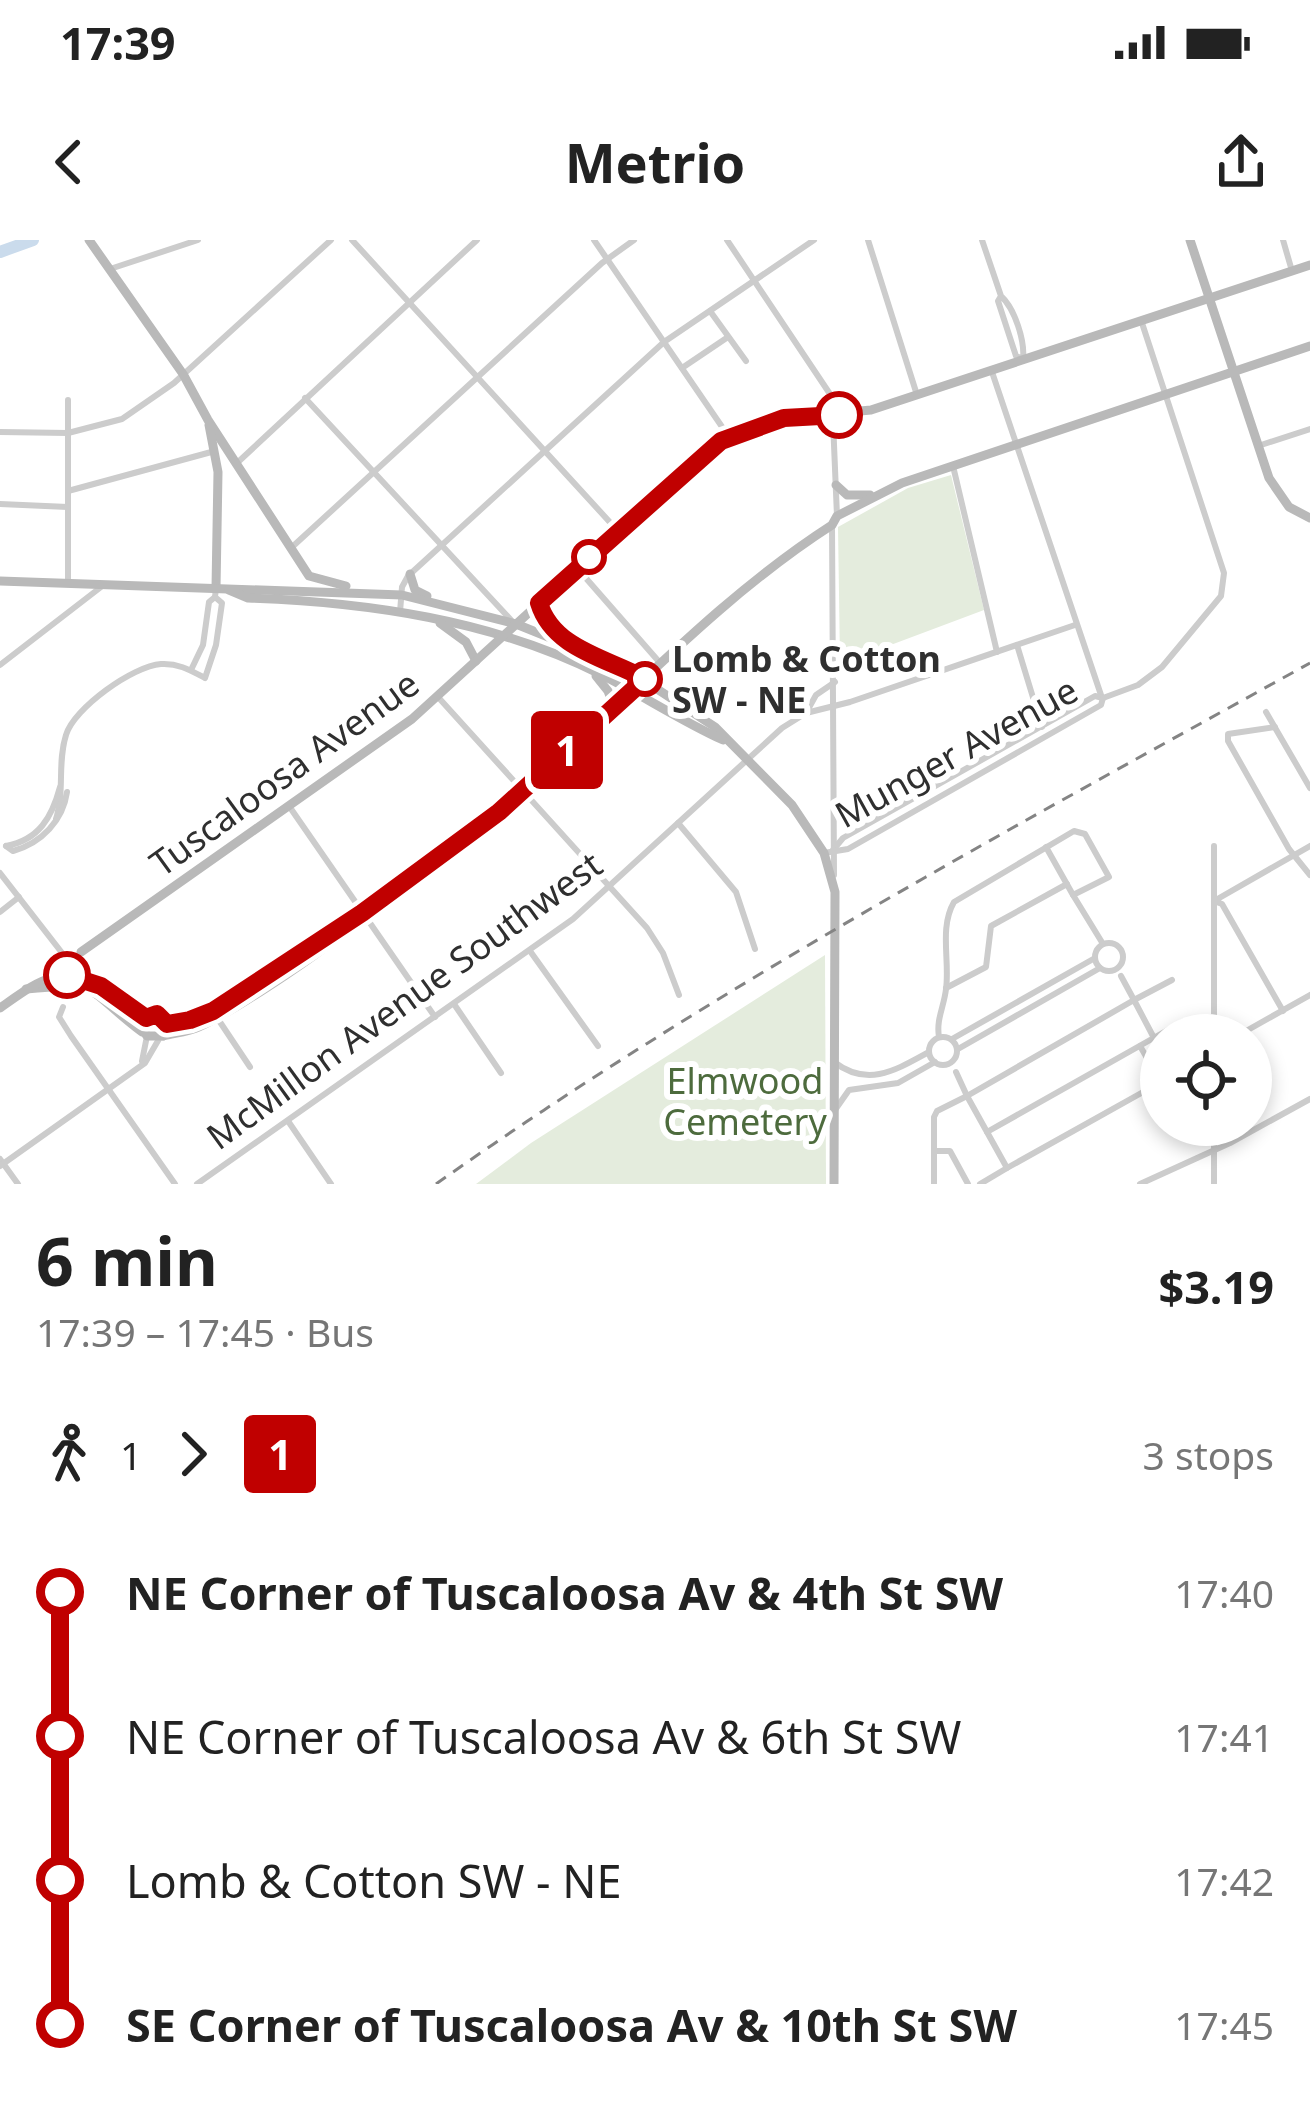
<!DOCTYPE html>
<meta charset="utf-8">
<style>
:root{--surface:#fff;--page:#f2f2f2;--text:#222;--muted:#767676}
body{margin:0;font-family:"Noto Sans",sans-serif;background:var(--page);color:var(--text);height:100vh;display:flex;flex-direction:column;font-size:45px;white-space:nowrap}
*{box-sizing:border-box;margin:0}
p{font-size:39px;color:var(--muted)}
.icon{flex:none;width:66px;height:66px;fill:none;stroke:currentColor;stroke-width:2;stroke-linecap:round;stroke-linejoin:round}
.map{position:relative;height:944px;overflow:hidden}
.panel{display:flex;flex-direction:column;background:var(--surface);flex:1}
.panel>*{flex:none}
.badge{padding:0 24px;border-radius:9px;font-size:42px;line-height:78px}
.buttons{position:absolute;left:1140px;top:774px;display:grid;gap:24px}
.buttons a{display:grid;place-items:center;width:132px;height:132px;border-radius:50%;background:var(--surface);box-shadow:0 6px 18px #0003;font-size:60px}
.map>.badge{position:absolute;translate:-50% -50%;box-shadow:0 0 0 6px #fff}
.legs{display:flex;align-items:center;gap:18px;height:132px;padding:0 36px;font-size:39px}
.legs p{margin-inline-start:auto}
.summary{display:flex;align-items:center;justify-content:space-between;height:204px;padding:0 36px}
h1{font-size:66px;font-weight:700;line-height:90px}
ul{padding:0 36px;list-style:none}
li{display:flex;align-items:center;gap:42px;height:144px;font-size:45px}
li i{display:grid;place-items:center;width:18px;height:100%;margin:0 15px;background:currentColor}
li i::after{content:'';width:30px;height:30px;margin:-15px;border:9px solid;border-radius:50%;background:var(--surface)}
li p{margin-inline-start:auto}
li:first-child i{background:linear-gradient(#0000 50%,currentColor 0)}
li:last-child i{background:linear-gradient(currentColor 50%,#0000 0)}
.status{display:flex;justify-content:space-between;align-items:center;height:84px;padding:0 60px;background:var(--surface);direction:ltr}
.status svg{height:33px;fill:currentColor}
header{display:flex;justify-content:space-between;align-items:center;height:156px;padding:0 36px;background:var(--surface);font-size:54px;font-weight:700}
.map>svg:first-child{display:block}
.green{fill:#e4ecdd}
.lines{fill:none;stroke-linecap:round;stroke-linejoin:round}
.river{stroke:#cadbec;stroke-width:12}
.street{stroke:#ccc;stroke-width:6}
.secondary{stroke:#b9b9b9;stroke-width:9}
.rail{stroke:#848484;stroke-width:3;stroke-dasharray:12 9;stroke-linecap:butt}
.line-1-casing{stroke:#fff;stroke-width:27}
.line-1{stroke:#c00000;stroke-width:18}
.stop-1-dot{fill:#fff;stroke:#c00000;stroke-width:6}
.labels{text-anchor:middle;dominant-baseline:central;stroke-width:12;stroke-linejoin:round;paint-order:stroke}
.stop-label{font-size:36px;font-weight:bold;fill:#2f2f2f;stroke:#fff;text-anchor:start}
.street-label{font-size:36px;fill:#2f2f2f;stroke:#fff}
.park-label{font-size:36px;fill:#4d6b3d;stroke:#fff}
</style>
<div class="status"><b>17:39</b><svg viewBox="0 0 49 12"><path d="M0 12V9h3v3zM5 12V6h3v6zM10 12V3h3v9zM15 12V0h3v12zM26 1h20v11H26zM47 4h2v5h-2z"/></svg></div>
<header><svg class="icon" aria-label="back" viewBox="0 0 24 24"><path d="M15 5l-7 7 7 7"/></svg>Metrio<svg class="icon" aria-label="share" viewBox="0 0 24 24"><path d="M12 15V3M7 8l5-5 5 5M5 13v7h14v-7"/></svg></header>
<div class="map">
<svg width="1310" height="944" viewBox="0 0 1310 944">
<rect width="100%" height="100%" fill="#fff"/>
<g class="green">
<path d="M 951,235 L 984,370 L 848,421 L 840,420 L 838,287 L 908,248 Z"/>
<path d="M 825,715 L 826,944 L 476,944 L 531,903 Z"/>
</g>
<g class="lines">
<path class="river" d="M 0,12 L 33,0"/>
<g class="street">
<path d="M 352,0 L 617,290"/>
<path d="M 594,0 L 729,197"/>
<path d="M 727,0 L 832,157 L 837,276"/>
<path d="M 868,0 L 917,155"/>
<path d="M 982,0 L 1001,56 C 1015,69 1025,101 1023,119 L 1016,116 L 998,61 L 1001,56"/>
<path d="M 1283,0 L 1292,31"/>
<path d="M 110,29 L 198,0"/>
<path d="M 710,71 L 746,121"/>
<path d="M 682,128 L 728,97"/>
<path d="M 992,132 L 1101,455"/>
<path d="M 305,158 L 511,380"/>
<path d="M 0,192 L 68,193 L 122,179 L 174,143 L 331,0"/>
<path d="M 1258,206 L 1310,189"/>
<path d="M 237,223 L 477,0"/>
<path d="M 953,226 L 997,412"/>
<path d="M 68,251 L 215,211"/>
<path d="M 0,264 L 68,267"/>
<path d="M 832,285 L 834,635"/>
<path d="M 291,308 L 602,23 L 634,0"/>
<path d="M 577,328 L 661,424"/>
<path d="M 68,342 L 68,160"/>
<path d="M 400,372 L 402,347 L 408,336 L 664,102 L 814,0"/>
<path d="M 1017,405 L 1042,487"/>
<path d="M 0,425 L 101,347"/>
<path d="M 191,430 L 203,405 L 209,362 L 215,357"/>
<path d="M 438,457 L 647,688 L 663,713 L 679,755"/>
<path d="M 1266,472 L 1310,548"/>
<path d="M 806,473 L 816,455 L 835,442"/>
<path d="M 1275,487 L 1228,494 L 1228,501 L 1289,609 L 1310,635"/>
<path d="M 289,566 L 435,777"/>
<path d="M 56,579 C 65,551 57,523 66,495 C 74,468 133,426 161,424 C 178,423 190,430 205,438 L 216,405 L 222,363 L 215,357 L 216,348"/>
<path d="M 678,583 L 736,652 L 755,709"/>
<path d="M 6,606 L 13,611 C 42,603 63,580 67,552"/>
<path d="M 6,606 C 39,600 52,577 60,547"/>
<path d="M 1046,607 L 1073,655"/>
<path d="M 833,610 L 843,598 L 1095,456 L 1103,458 L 1138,445 L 1162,427 L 1221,356 L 1224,333 L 1141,80"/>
<path d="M 824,613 L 848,609 L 1101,465 L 1103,458"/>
<path d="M 0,633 L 66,718 L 68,739"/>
<path d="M 0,672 L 19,657"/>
<circle cx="1109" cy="717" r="14"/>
<path d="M 530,711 L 598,806"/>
<path d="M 1121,736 L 1134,760 L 1172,740"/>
<path d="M 946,748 L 986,727 L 991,686 L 1067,644"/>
<path d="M 454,764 L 501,833"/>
<path d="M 63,767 L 59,777 L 71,796 L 175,944"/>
<path d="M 1283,771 L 1222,664 L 1214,661 L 1310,606"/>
<path d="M 216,776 L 250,827"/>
<path d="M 1214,795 L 1214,606"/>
<path d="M 1239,795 L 1310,755"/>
<circle cx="943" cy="811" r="14"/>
<path d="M 939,797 C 936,779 944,767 946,749 C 950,721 939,688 954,662 L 1074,591 L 1085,594 L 1109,637 L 1073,655 L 1103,704"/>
<path d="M 952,799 L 1095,718"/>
<path d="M 1140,806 L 1161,842"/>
<path d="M 958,809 L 1100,728"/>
<path d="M 142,821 L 147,796"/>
<path d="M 834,822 C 868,848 896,830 929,812"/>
<path d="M 1161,842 L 1007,928 L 987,892 L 1182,782 L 1214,777"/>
<path d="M 835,870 L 849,850 L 898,843 L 935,822"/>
<path d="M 288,881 L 331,944"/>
<path d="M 1214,885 L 1214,944"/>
<path d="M 987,892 L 967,856 L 1134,760 L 1154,798"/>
<path d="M 934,911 L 950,911 L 968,944"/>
<path d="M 0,919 L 18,944"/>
<path d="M 0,926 L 145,823 L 159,799"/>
<path d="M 197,944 L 573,679 L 782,488 L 806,473 L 850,462 L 1075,385"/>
<path d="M 934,944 L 934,877 L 937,871 L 967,856 L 956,832"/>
<path d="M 980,944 L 1007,928"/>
<path d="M 1140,944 L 1230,903 L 1310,859"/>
</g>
<g class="secondary">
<path d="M 89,0 L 183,134 L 208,180 L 309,336 L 346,346"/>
<path d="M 1190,0 L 1269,238 L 1289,267 L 1310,278"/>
<path d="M 209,185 L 218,232 L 216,348"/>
<path d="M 836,245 L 847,255 L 870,255"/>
<path d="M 410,334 L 415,350 L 427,356"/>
<path d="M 0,341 L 402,355 L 516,384 L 625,428 L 715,487 L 792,565 L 824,613 L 835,652 L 834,944"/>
<path d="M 229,350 L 248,358 C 367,362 492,380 600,434 C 642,455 681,481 723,500"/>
<path d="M 539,363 L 547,382 L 566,401"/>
<path d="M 440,383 L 466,402 L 476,421"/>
<path d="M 596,436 L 608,451 L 614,467"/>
<path d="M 81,712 L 412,479 L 693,223 L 721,201 L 752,187 L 784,178 L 871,170 L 1310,25"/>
<path d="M 26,749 C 103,741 85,749 142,792"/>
<path d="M 0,768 C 36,743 62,720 105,750 C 119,759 131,771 146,778 L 161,776 L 167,786 L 163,796 L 147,796 L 143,790 L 146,778"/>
<path d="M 167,784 C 217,781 261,739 301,712 C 368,666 439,622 501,570 C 612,476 709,364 832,285 L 837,276 L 902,243 L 1310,106"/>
<path d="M 163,796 C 175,793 188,792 199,787 C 233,771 341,703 360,675"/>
</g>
<path class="rail" d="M 436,944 C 713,748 1014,587 1310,423"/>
</g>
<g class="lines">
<g class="line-1-casing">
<path id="line-1" d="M 67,735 L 101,746 L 146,778 L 157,774 L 167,784 L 190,780 L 213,771 L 362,673 L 499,572 L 645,439 C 607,418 553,409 539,363 L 721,201 L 784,178 L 839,175"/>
</g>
<use href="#line-1" class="line-1"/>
</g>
<g class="stop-1-dot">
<circle cx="839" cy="175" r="21"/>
<circle cx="589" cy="317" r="15"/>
<circle cx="645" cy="439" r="15"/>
<circle cx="67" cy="735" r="21"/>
</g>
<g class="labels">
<g class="stop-label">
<text x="672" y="418">Lomb &amp; Cotton<tspan x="672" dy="41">SW - NE</tspan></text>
</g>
<g class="street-label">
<text transform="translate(956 512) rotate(-29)">Munger Avenue</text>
<text transform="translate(284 533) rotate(-36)">Tuscaloosa Avenue</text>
<text transform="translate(404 760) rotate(-36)">McMillon Avenue Southwest</text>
</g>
<g class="park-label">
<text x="745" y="840">Elmwood<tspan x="745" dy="41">Cemetery</tspan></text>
</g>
</g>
</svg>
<div class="buttons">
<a><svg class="icon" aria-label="locate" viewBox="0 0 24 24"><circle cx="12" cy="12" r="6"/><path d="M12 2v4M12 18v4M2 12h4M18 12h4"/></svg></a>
</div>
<b class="badge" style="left:567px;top:510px;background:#c00000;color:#fff">1</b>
</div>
<section class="panel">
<div class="summary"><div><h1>6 min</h1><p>17:39 – 17:45 · Bus</p></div><b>$3.19</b></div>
<div class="legs"><svg class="icon" aria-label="walk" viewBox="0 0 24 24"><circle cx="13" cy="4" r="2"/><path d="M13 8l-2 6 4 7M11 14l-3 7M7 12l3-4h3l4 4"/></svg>1<svg class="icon" aria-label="forward" viewBox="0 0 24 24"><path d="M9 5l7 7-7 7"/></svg><b class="badge" style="background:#c00000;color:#fff">1</b><p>3 stops</p></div>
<ul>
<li><i style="color:#c00000"></i><b>NE Corner of Tuscaloosa Av &amp; 4th St SW</b><p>17:40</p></li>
<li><i style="color:#c00000"></i><span>NE Corner of Tuscaloosa Av &amp; 6th St SW</span><p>17:41</p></li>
<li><i style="color:#c00000"></i><span>Lomb &amp; Cotton SW - NE</span><p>17:42</p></li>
<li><i style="color:#c00000"></i><b>SE Corner of Tuscaloosa Av &amp; 10th St SW</b><p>17:45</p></li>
</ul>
</section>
